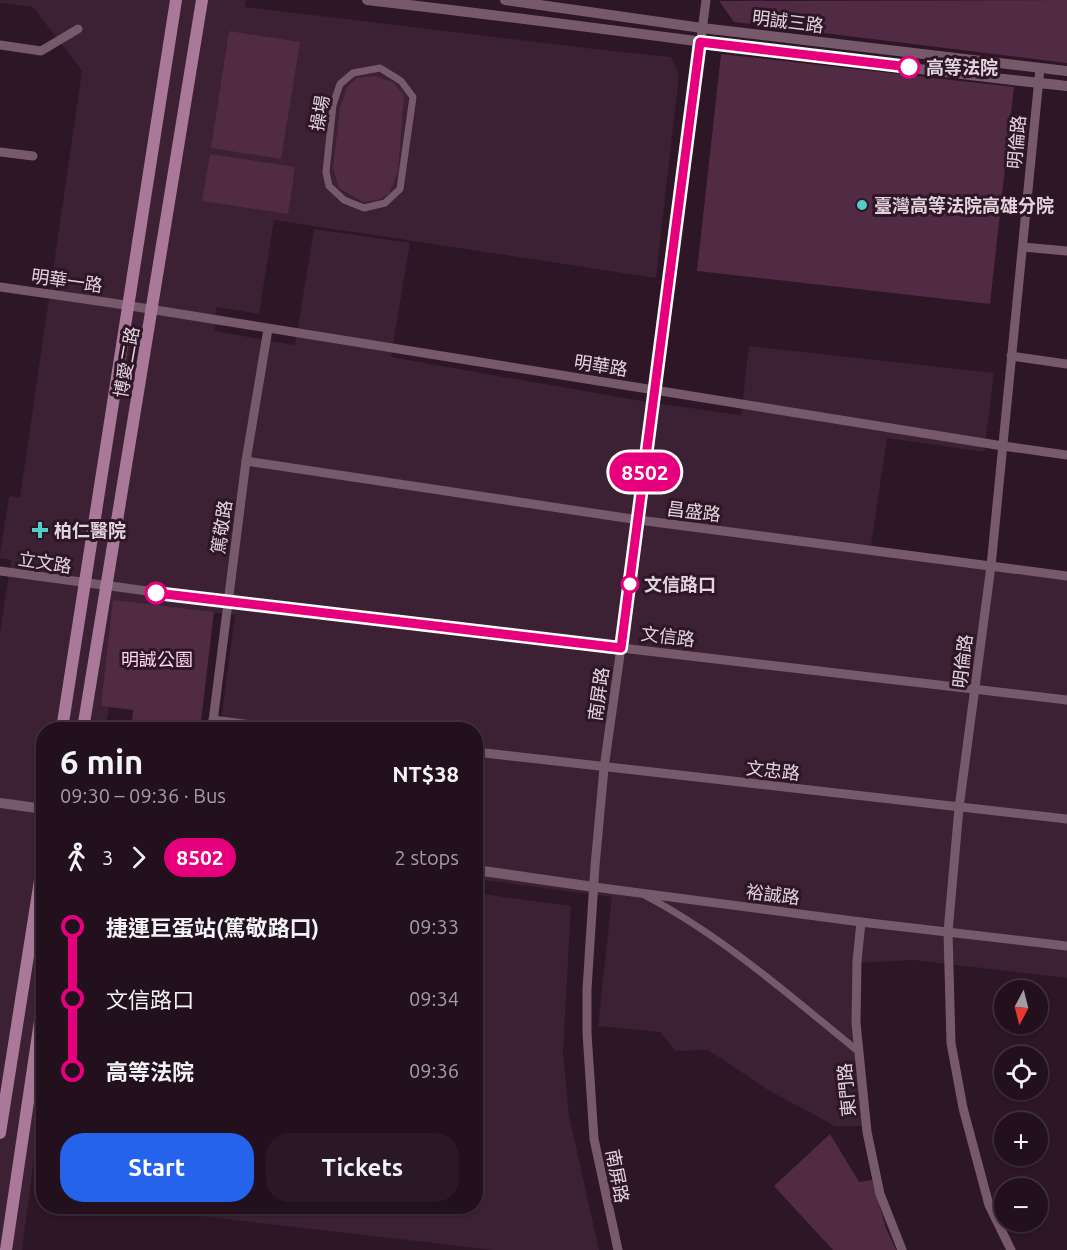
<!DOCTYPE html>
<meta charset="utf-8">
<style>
:root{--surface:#22101c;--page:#2a1925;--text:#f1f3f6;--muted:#a29da3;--line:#3f303b;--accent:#2563eb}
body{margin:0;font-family:Ubuntu,"Noto Sans TC",sans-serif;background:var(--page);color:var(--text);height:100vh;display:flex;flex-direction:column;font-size:22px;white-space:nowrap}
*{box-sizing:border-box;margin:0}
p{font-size:20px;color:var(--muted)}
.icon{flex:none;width:33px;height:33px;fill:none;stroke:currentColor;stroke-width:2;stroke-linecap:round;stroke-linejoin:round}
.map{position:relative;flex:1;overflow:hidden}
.panel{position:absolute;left:36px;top:722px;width:447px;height:492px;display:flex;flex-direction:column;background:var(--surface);border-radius:24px;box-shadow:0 2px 4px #0004,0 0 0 2px var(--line)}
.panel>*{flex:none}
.badge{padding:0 12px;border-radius:20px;font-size:21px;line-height:39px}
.needle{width:39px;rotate:187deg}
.fabs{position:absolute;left:994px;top:980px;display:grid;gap:12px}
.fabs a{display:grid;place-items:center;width:54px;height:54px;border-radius:50%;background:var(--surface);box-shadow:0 2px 4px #0004,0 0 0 2px var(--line);font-size:30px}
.map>.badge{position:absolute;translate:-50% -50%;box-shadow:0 0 0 3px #fff}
.legs{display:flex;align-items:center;gap:9px;height:66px;padding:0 24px;font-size:20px}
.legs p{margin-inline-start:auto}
.overview{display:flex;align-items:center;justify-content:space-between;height:102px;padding:0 24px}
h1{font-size:33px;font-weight:600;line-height:45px}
.button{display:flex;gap:12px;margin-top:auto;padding:12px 24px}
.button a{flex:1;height:69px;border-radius:24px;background:var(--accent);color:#fff;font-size:24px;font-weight:600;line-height:69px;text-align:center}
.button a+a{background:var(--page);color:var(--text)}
ul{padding:0 24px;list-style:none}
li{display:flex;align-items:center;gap:21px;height:72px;font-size:22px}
li i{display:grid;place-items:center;width:9px;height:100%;margin:0 8px;background:currentColor}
li i::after{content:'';width:15px;height:15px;margin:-8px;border:4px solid;border-radius:50%;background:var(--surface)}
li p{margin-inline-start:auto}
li:first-child i{background:linear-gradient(#0000 50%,currentColor 0)}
li:last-child i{background:linear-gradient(currentColor 50%,#0000 0)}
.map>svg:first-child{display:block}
.built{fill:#3c2033}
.green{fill:#512a44}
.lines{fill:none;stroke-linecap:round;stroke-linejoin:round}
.pedestrian{stroke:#77596c;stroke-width:7}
.minor{stroke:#77596c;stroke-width:9}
.tertiary{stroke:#77596c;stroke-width:10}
.secondary{stroke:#aa7999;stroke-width:12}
.line-1-casing{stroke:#fff;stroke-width:14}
.line-1{stroke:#e6007e;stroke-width:9}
.stop-1-dot{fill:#fff;stroke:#e6007e;stroke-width:3}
.poi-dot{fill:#54cdc7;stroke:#2d1625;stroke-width:2}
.labels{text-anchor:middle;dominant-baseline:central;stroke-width:6;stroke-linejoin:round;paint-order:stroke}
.street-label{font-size:18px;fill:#e4d4de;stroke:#2d1625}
.stop-label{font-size:18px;font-weight:bold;fill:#e4d4de;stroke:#2d1625;text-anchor:start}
.poi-label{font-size:18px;font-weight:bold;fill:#e4d4de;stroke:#2d1625;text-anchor:start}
.park-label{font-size:18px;fill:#ffd6ef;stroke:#2d1625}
</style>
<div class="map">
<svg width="1067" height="1250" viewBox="0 0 1067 1250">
<rect width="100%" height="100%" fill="#2d1625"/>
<g class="built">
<path d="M 0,0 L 246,0 L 245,7 L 603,50 L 671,57 L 679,75 L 656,278 L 274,220 L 259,314 L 216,307 L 215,331 L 295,345 L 314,229 L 410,243 L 391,357 L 647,402 L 741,415 L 749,346 L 994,373 L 984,452 L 887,438 L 871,546 L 1067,572 L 1067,978 L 913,960 L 858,963 L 863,1126 L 835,1126 L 768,1090 L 708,1050 L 676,1051 L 660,1032 L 598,1026 L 612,897 L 476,879 L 476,729 L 220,729 L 235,615 L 168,607 L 101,706 L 109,707 L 105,729 L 44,729 L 43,1089 L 22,1250 L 0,1250 L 0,633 L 11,560 L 0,558 L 0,554 L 9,496 L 20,497 L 82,71 L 33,7 L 0,3 Z"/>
<path d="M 476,893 L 571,906 L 563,1053 L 569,1115 L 599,1250 L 494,1250 L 114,1206 L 476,1206 Z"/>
</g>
<g class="green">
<path d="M 1067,0 L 1067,63 L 734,22 L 719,1 Z"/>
<path d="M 229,31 L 300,42 L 281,159 L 211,148 Z"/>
<path d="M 721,54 L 1014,87 L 990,304 L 697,271 Z"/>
<path d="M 375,76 L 393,82 L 404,95 L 398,172 L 389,194 L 378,200 L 363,202 L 339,188 L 333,168 L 340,109 L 347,87 L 357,78 Z"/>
<path d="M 210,154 L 295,167 L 288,214 L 202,201 Z"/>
<path d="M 113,600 L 214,612 L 200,729 L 131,729 L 133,710 L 101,706 Z"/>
<path d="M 830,1134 L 859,1182 L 872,1180 L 886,1228 L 896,1250 L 833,1250 L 774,1186 Z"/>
</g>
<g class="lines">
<g class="pedestrian">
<path d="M 380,68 L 401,81 L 413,97 L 400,189 L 385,203 L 364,208 L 344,200 L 329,186 L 326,172 L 333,105 L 340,84 L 353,73 Z"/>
<path d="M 646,896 C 724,937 791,997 859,1052"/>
</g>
<g class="minor">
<path d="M 0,45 L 41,51 L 78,29"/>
<path d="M 0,152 L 33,156"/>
<path d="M 1023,247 L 1067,251"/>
<path d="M 0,287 L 112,303 L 1003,446 L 1067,455"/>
<path d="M 1011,356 L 1067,364"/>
<path d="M 246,461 L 639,520 L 1067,576"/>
<path d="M 0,571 L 228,602 L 1067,700"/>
<path d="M 213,720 L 284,729"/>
<path d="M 212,729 L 246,461 L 268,329"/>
<path d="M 476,752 L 1067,819"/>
<path d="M 594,887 L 861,922 L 1067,946"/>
<path d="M 861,922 L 857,961 L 856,1023 L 867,1132 L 880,1194 L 902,1250"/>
<path d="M 618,1250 L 594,1139 L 587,1033 L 587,989 L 595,866 L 604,768 L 639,520 L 706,0"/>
<path d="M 1011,1250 L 989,1205 L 963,1108 L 951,1043 L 948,932 L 959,808 L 991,566 L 1040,68"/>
</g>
<g class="tertiary">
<path d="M 367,0 C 601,27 833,61 1067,86"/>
<path d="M 505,0 L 702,28 L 1067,71"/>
<path d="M 0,803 L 44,809"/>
<path d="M 476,870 L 594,887"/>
</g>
<g class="secondary">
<path d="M 62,729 L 176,0"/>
<path d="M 83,729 L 202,0"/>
<path d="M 0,1133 L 44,855"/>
<path d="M 6,1250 L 44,994"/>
</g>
</g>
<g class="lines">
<g class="line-1-casing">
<path id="line-1" d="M 156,593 L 621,648 L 700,42 L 909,67"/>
</g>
<use href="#line-1" class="line-1"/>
</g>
<g class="stop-1-dot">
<circle cx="909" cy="67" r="10"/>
<circle cx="630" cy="584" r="8"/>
<circle cx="156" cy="593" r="10"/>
</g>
<g class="poi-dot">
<circle cx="862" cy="205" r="6"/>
<path d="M37 521h6v6h6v6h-6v6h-6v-6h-6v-6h6z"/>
</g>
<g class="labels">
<g class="street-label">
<text transform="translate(788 21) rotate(7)">明誠三路</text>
<text transform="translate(319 113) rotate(-80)">操場</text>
<text transform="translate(1016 142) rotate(-85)">明倫路</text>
<text transform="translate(67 280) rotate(8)">明華一路</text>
<text transform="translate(126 362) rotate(-80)">博愛二路</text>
<text transform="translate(601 365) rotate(9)">明華路</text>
<text transform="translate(694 511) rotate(7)">昌盛路</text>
<text transform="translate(221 527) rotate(-82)">篤敬路</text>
<text transform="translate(45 562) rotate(9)">立文路</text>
<text transform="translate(668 636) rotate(7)">文信路</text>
<text transform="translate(962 661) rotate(-83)">明倫路</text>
<text transform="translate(598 694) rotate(-82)">南屏路</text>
<text transform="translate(773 770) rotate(6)">文忠路</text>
<text transform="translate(773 894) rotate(7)">裕誠路</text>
<text transform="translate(846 1090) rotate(-95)">東門路</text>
<text transform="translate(618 1176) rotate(79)">南屏路</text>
</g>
<g class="stop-label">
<text x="926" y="67">高等法院</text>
<text x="644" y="584">文信路口</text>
</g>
<g class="poi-label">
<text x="874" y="205">臺灣高等法院高雄分院</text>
<text x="54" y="530">柏仁醫院</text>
</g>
<g class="park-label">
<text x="157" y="659">明誠公園</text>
</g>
</g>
</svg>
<div class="fabs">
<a><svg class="needle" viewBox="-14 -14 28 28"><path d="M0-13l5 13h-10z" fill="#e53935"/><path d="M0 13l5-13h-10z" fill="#a29da3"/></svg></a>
<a><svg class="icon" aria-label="locate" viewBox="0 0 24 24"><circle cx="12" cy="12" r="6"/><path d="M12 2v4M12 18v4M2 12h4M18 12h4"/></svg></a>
<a>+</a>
<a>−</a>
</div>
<b class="badge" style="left:645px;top:472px;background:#e6007e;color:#fff">8502</b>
<section class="panel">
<div class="overview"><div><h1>6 min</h1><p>09:30 – 09:36 · Bus</p></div><b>NT$38</b></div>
<div class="legs"><svg class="icon" aria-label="walk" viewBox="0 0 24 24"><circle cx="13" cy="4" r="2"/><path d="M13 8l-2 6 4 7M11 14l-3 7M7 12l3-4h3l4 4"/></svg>3<svg class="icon" aria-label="forward" viewBox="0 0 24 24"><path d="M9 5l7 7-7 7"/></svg><b class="badge" style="background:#e6007e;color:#fff">8502</b><p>2 stops</p></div>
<ul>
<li><i style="color:#e6007e"></i><b>捷運巨蛋站(篤敬路口)</b><p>09:33</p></li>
<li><i style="color:#e6007e"></i><span>文信路口</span><p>09:34</p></li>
<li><i style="color:#e6007e"></i><b>高等法院</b><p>09:36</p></li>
</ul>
<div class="button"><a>Start</a><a>Tickets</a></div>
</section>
</div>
